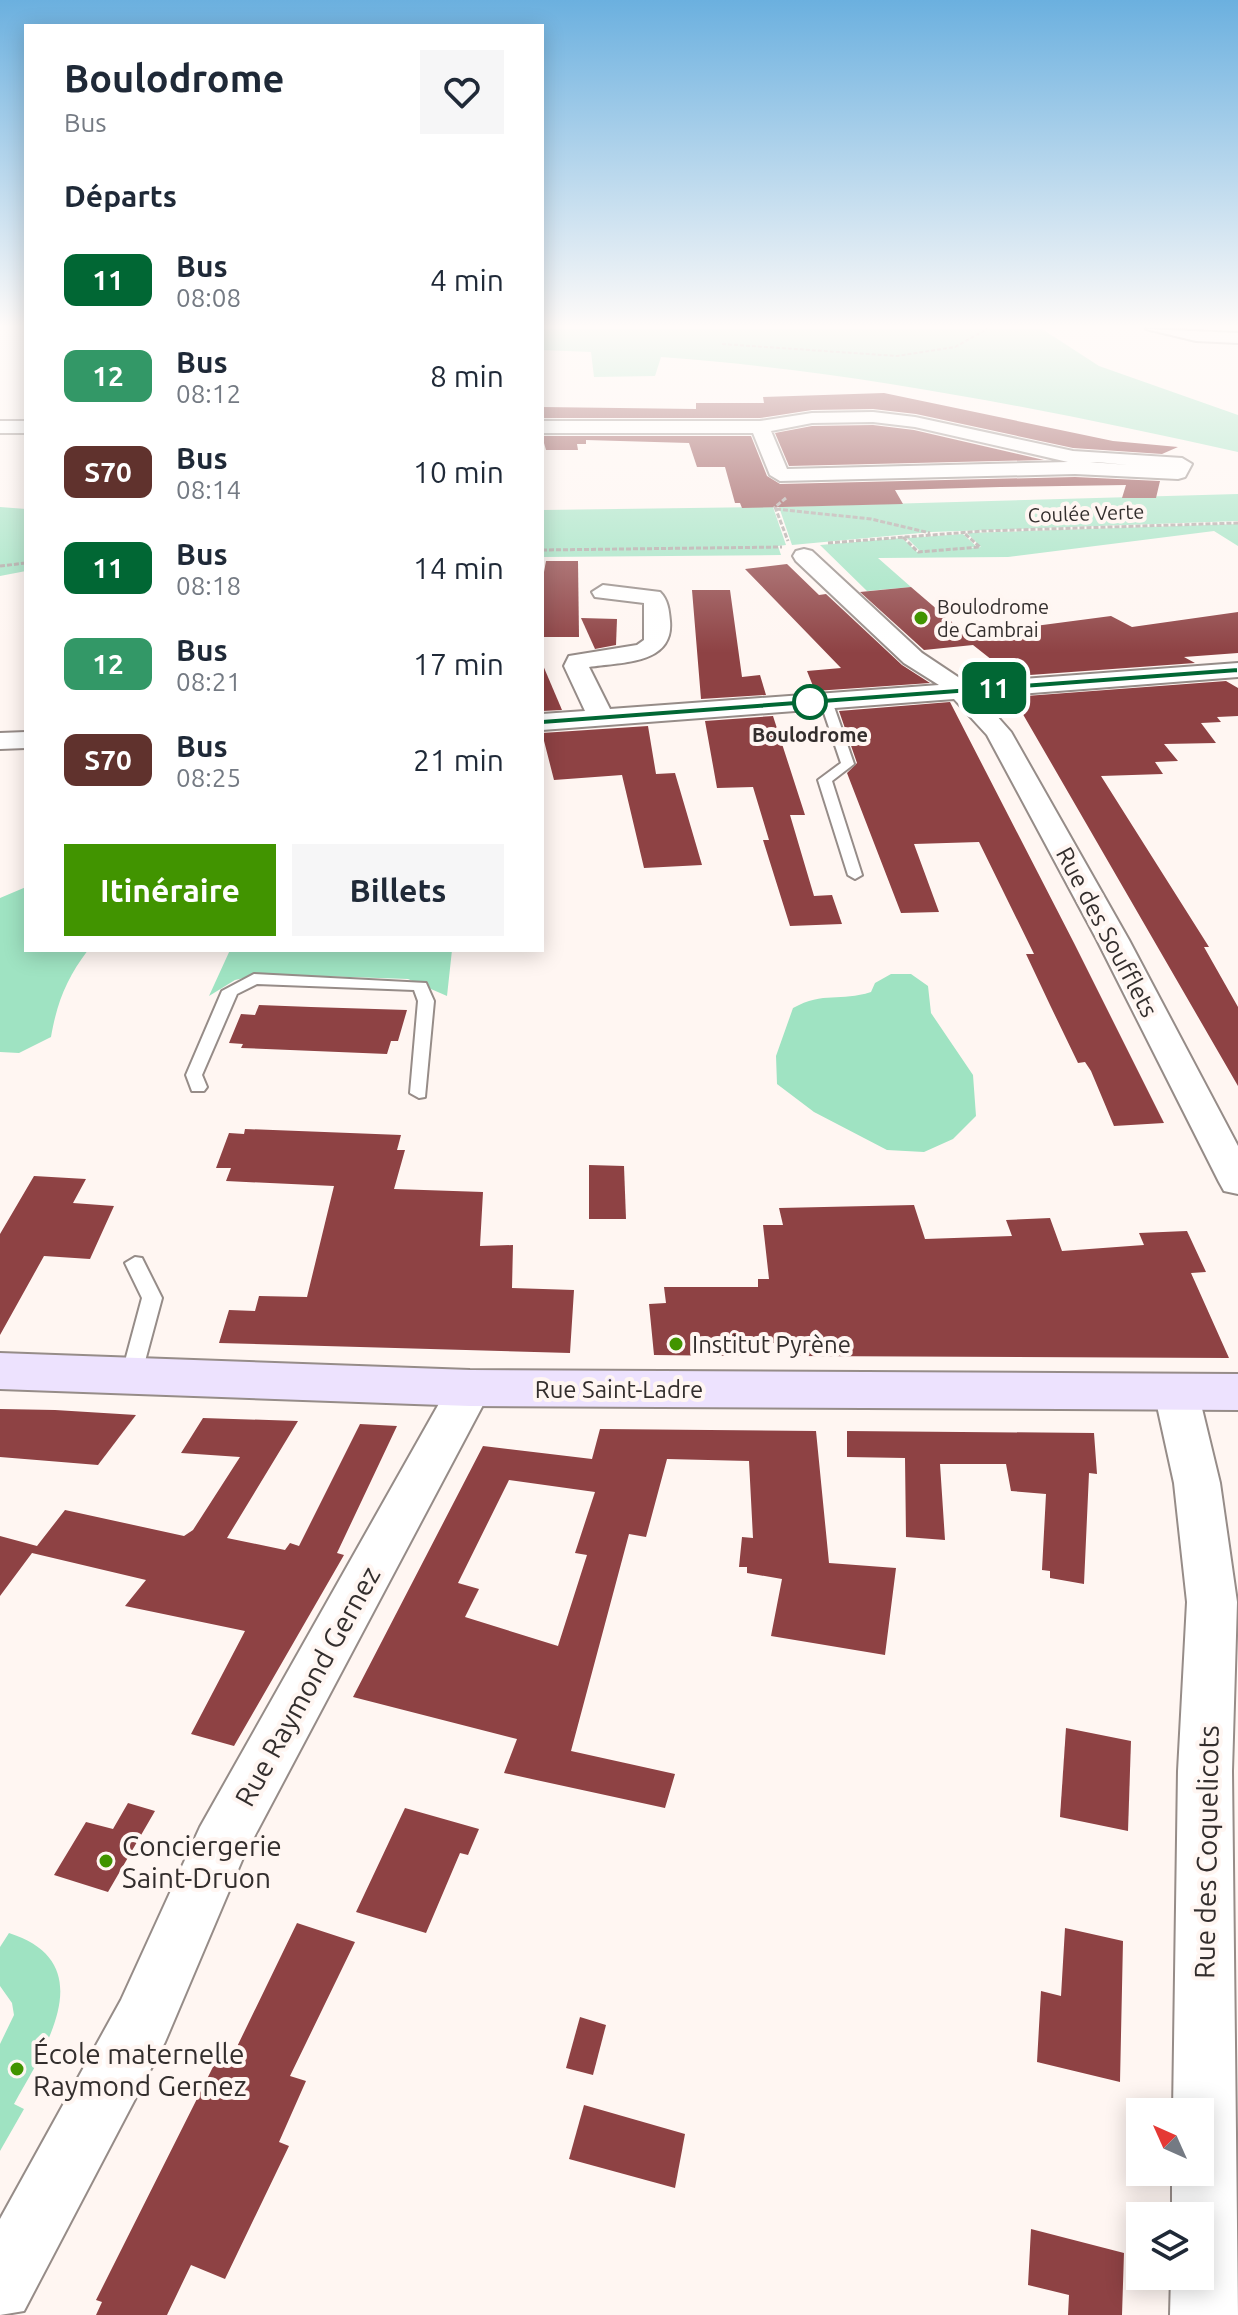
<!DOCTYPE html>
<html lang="fr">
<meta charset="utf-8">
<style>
:root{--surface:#fff;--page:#f6f6f7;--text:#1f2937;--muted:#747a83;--accent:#419400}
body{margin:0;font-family:Ubuntu,sans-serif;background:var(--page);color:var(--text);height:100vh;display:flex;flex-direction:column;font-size:30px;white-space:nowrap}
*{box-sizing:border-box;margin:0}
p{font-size:26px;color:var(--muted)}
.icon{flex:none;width:44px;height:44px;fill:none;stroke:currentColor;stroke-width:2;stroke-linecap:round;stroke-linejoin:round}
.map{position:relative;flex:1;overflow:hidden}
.sheet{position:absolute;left:24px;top:24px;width:520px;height:928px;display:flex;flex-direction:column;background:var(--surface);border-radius:0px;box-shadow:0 4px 20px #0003}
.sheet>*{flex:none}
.badge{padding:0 16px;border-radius:12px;font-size:28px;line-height:52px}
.needle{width:52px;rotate:315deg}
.buttons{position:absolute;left:1126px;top:2098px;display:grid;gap:16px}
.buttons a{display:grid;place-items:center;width:88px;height:88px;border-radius:0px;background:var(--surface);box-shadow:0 4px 20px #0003;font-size:40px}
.map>.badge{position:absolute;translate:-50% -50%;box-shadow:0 0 0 4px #fff}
h2{padding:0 40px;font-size:30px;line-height:72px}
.round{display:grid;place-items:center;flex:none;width:84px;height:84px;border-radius:0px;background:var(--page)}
.summary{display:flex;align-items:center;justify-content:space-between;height:136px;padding:0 40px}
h1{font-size:38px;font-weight:600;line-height:60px}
.primary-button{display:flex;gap:16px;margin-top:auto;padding:16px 40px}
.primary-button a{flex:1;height:92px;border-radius:0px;background:var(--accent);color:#fff;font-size:32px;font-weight:600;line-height:92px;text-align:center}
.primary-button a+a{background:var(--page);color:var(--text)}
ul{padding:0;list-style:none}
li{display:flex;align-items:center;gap:24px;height:96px;padding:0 40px}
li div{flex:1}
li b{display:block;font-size:30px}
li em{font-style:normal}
li .badge{min-width:88px;font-weight:700;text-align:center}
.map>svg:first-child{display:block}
.green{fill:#9fe3c2}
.building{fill:#8e4244;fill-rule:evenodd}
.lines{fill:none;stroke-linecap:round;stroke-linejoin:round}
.lane-casing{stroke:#968c88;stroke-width:4}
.street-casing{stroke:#968c88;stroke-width:4}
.secondary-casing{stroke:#968c88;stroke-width:4}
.path-far1{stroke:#aba4a1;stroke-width:2;stroke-dasharray:4 2;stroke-linecap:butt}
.path{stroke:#aba4a1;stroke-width:3;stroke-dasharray:5 2;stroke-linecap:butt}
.lane{fill:#fff;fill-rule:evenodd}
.street{fill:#fff;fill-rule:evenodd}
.secondary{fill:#ede2fe;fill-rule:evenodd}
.line{fill:#016734;stroke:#fff;stroke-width:2}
.poi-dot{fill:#419400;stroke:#fff6f2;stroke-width:3}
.stop-dot{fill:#fff;stroke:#016734;stroke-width:4}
.labels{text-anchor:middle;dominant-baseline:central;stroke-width:8;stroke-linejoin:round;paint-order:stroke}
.far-street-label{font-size:20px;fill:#332e2d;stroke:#fff6f2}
.far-poi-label{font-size:20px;fill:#332e2d;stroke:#fff6f2;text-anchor:start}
.far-stop-label{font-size:20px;font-weight:bold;fill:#332e2d;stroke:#fff6f2}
.street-label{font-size:24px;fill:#332e2d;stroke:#fff6f2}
.poi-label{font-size:24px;fill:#332e2d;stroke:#fff6f2;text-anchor:start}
.near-street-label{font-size:28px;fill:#332e2d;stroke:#fff6f2}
.near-poi-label{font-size:28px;fill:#332e2d;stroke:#fff6f2;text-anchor:start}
</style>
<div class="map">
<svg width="1238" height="2315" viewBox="0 0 1238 2315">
<rect width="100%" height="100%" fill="#fff6f2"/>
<g class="green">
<path d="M 542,329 L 1042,329 L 1099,366 L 1238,415 L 1238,452 C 1047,410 856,371 661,357 L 655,376 L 594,377 L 591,352 L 542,350 Z"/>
<path d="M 1238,494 L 1238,521 L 931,532 L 792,545 L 779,507 Z"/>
<path d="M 0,507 L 26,509 L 26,571 L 0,576 Z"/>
<path d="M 773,507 L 786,545 L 778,546 L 781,555 L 542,557 L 542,510 Z"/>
<path d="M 1238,524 L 1238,546 L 1214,531 L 1008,557 L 878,558 L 911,587 L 867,591 L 820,545 L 902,538 L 917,552 L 920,551 L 907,538 L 963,534 L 976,546 L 969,548 L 981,547 L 967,533 Z"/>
<path d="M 26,887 L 26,950 L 88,950 C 67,978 57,1002 51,1037 L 19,1053 L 0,1052 L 0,898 Z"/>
<path d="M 230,950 L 452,950 L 447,996 L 408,979 L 262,974 L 235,980 L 209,996 Z"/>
<path d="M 891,974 L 911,974 L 928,986 L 931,1013 L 973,1075 L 976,1116 L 953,1139 L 924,1152 L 887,1150 L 814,1112 L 777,1084 L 776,1056 L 793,1008 C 824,991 840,1002 871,992 L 875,983 Z"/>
<path d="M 9,1933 C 103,1963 45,2048 14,2104 L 24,2109 L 0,2151 L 0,2044 L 14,2015 L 12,2003 L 0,1986 L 0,1947 Z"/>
</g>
<g class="building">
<path d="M 884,393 L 1113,441 L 1178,447 L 1162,454 L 1073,448 L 916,414 L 873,409 L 812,410 L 760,418 L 542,418 L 542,407 L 696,409 L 696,403 L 764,403 L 763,397 Z"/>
<path d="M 873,425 L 914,430 L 1044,460 L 789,466 L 775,433 L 812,426 Z"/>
<path d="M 542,436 L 751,436 L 767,476 L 780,484 L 1075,477 L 1160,481 L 1156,498 L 1122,498 L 1126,485 L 1000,487 L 895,490 L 903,504 L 742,508 L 740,503 L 735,503 L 725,467 L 697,467 L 689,443 L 586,440 L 586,444 L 577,444 L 578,450 L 546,450 Z"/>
<path d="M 546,561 L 578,561 L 579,637 L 542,637 L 542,583 Z"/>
<path d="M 787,564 L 819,595 L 826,594 L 902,665 L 930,683 L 815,691 L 807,671 L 841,668 L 745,569 Z"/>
<path d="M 911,587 L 967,635 L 1111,616 L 1132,627 L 1238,612 L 1238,653 L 1184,657 L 1195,663 L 1002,677 L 992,660 L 973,645 L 924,650 L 860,592 Z"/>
<path d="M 692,590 L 730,590 L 742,677 L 760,675 L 766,695 L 701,699 Z"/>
<path d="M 581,618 L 617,619 L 616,645 L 595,649 Z"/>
<path d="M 542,663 L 562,710 L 542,711 Z"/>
<path d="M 1226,681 L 1238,688 L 1238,716 L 1217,717 L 1221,722 L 1201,723 L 1216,743 L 1164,744 L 1178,761 L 1155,762 L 1163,774 L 1101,776 L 1209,947 L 1204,947 L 1238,1007 L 1238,1086 L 1013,697 Z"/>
<path d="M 950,702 L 1074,943 L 1164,1123 L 1114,1126 L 1091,1071 L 1085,1062 L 1078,1063 L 1050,1005 L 1026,954 L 1034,954 L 979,842 L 914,844 L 939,912 L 901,913 L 847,773 L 857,763 L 839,711 Z"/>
<path d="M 773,716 L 805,815 L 790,815 L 814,896 L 832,895 L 842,924 L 790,926 L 763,840 L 769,840 L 753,787 L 717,788 L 705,721 Z"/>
<path d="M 648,726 L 656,774 L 675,773 L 702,865 L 644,868 L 622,775 L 554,780 L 542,733 Z"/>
<path d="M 259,1005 L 311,1007 L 407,1010 L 398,1041 L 391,1041 L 387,1054 L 241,1048 L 243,1044 L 229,1043 L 241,1014 L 255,1015 Z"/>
<path d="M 245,1129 L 401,1135 L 397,1150 L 405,1150 L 394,1189 L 483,1192 L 480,1246 L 513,1245 L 512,1288 L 574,1290 L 570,1353 L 219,1343 L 229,1310 L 255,1311 L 259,1296 L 307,1297 L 334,1186 L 226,1181 L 231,1168 L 216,1168 L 229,1133 L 244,1134 Z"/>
<path d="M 589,1165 L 624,1166 L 626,1219 L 589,1219 Z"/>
<path d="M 34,1176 L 86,1179 L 73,1203 L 114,1206 L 90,1259 L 44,1256 L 0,1335 L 0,1234 Z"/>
<path d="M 914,1205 L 925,1239 L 1012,1236 L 1006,1220 L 1050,1218 L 1062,1251 L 1144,1245 L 1139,1233 L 1187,1231 L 1206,1272 L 1191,1273 L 1229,1358 L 798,1356 L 797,1343 L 737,1343 L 739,1356 L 654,1355 L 649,1304 L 666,1303 L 664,1287 L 758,1287 L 758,1279 L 769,1279 L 763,1225 L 783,1225 L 779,1208 Z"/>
<path d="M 0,1409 L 55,1410 L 136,1415 L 98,1465 L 0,1457 Z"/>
<path d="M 203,1418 L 298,1421 L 227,1538 L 285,1550 L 290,1543 L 299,1546 L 360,1424 L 397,1426 L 337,1553 L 344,1555 L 234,1746 L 191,1734 L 245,1631 L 125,1606 L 146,1580 L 32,1553 L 0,1596 L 0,1536 L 37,1546 L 65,1510 L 184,1536 L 193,1530 L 240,1457 L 181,1453 Z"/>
<path d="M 600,1429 L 816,1431 L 829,1563 L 896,1568 L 885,1655 L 771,1636 L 782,1579 L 747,1573 L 747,1567 L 739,1567 L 742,1537 L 753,1538 L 749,1461 L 667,1459 L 646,1537 L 629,1534 L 571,1751 L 675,1774 L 665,1808 L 504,1773 L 517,1739 L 353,1697 L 483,1446 L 592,1459 ZM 509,1480 L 595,1492 L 575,1553 L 587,1555 L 558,1646 L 465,1617 L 479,1589 L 458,1583 Z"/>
<path d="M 847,1431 L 1094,1433 L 1097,1474 L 1089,1473 L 1084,1584 L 1050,1578 L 1050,1571 L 1042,1570 L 1046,1494 L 1011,1491 L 1006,1464 L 940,1464 L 945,1540 L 906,1537 L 905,1458 L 847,1457 Z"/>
<path d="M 1066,1728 L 1131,1741 L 1128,1831 L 1060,1817 Z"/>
<path d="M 128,1803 L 155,1811 L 108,1892 L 54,1875 L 86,1822 L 113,1829 Z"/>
<path d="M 405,1808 L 479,1829 L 468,1855 L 460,1853 L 426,1933 L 356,1912 Z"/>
<path d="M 297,1923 L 355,1942 L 290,2076 L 306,2081 L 279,2142 L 289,2146 L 225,2279 L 191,2265 L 167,2315 L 96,2315 L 102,2302 L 96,2300 L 220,2053 L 232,2057 Z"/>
<path d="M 1065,1928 L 1123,1941 L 1120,2082 L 1037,2062 L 1041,1991 L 1061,1996 Z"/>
<path d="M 580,2017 L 606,2025 L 593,2075 L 566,2068 Z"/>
<path d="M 584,2105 L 685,2134 L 675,2188 L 569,2159 Z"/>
<path d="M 1031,2229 L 1124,2253 L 1122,2315 L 1068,2315 L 1069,2295 L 1028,2285 Z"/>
</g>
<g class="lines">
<g class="lane-casing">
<g id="lane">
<path d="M 822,698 L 832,701 L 854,764 L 832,781 L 862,875 L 855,879 L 848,875 L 818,780 L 841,763 L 820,701 Z"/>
<path d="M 254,974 L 426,983 L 434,1001 L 425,1097 L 419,1098 L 410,1093 L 418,1001 L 414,990 L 257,984 L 237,994 L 202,1075 L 207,1087 L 204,1091 L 192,1091 L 186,1075 L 222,991 Z"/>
<path d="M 135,1257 L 142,1258 L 162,1298 L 141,1376 L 138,1381 L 124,1381 L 121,1376 L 142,1298 L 125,1263 Z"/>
</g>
</g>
<g class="street-casing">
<g id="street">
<path d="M 1146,329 L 1238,333 L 1238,343 L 1196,341 Z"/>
<path d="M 873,412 L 915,417 L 1073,451 L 1182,458 L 1192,464 L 1185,477 L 1178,479 L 1075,474 L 780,481 L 770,475 L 753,433 L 542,433 L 542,421 L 760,421 L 812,413 ZM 873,422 L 915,427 L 1068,462 L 787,469 L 771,431 L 812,423 ZM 1097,462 L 1128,465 L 1090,462 Z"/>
<rect x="0" y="421" width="26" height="12"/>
<path d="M 804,549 L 812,551 L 922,653 L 967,683 L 1238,663 L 1238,677 L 980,697 L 1011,732 L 1129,940 L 1238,1146 L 1238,1194 L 1224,1191 L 1219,1182 L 1097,940 L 987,735 L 954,699 L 542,730 L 542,714 L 585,711 L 564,666 L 569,656 L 637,645 L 644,640 L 644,603 L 595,597 L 592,592 L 603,585 L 660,592 C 668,600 669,610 670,621 C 674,665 620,662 589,667 L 610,709 L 939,685 L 904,663 L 796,561 L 793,556 L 796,551 Z"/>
<path d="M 26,732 L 26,748 L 0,749 L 0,733 Z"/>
<path d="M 470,1372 L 486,1377 L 492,1388 L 243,1858 L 165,2042 L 24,2311 L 0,2315 L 0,2219 L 121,2000 L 200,1827 L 454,1377 Z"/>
<path d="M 1176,1376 L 1192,1381 L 1198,1392 L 1220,1483 L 1237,1602 L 1232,1771 L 1238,2315 L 1170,2315 L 1171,2276 L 1200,2276 L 1200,2216 L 1172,2216 L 1172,2172 L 1200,2172 L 1200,2112 L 1173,2112 L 1178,1771 L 1187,1602 L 1174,1483 L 1154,1392 L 1160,1381 Z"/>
</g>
</g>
<g class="secondary-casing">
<path id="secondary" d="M 0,1353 L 470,1370 L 1238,1374 L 1238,1410 L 470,1406 L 0,1389 Z"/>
</g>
<path class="path-far1" d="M 722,344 L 897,356 L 955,347 L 987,329"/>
<g class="path">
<path d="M 786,498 L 775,507 L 788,541"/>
<path d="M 776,509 L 871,519 L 930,533"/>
<path d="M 903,537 L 918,552 L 980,547 L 964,533"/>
<path d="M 828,543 L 983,531 L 1238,523"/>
<path d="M 542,550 L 782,547"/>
<path d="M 0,566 L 26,563"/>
</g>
<use href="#lane" class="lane"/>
<use href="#street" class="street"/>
<use href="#secondary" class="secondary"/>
</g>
<linearGradient id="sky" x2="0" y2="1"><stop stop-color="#6bb0df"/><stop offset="0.5" stop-color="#fffbf9"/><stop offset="1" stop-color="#fffbf9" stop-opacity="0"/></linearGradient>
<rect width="1238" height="653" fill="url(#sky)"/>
<path class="line" d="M 1238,667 L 1238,673 L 542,725 L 537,722 L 542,719 Z"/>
<g class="poi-dot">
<circle cx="921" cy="618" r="8"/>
<circle cx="676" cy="1344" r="8"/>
<circle cx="106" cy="1861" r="8"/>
<circle cx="17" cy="2069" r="8"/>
</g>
<circle class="stop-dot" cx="810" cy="702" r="16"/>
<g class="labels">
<g class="far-street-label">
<text transform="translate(1086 513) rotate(-2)">Coulée Verte</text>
</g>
<g class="far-poi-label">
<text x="937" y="606">Boulodrome<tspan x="937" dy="23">de Cambrai</tspan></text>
</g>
<g class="far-stop-label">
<text x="810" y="734">Boulodrome</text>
</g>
<g class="street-label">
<text transform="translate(1107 932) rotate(62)">Rue des Soufflets</text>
<text x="619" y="1389">Rue Saint-Ladre</text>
</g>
<g class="poi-label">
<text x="692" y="1344">Institut Pyrène</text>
</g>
<g class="near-street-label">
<text transform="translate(307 1686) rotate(-61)">Rue Raymond Gernez</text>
<text transform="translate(1206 1852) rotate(-89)">Rue des Coquelicots</text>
</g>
<g class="near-poi-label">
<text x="122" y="1845">Conciergerie<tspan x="122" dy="32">Saint-Druon</tspan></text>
<text x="33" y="2053">École maternelle<tspan x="33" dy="32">Raymond Gernez</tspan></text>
</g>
</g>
</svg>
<div class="buttons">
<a><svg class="needle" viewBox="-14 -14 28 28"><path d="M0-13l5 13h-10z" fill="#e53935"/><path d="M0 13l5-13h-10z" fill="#747a83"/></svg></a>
<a><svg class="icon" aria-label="layers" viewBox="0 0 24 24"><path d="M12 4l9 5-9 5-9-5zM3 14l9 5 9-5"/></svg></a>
</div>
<b class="badge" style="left:994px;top:688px;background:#016734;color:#fff">11</b>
<section class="sheet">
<div class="summary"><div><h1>Boulodrome</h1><p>Bus</p></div><a class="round"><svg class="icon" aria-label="heart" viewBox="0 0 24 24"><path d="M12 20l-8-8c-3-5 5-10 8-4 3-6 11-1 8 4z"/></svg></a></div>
<h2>Départs</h2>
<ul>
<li><span class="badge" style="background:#016734;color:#fff">11</span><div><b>Bus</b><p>08:08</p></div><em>4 min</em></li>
<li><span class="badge" style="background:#339867;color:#fff">12</span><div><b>Bus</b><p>08:12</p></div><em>8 min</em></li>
<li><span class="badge" style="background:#60322d;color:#fff">S70</span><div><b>Bus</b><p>08:14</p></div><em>10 min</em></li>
<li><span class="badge" style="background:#016734;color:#fff">11</span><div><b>Bus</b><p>08:18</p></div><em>14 min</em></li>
<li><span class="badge" style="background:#339867;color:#fff">12</span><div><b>Bus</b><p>08:21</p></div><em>17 min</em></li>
<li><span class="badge" style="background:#60322d;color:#fff">S70</span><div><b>Bus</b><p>08:25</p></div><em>21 min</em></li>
</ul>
<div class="primary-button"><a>Itinéraire</a><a>Billets</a></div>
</section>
</div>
